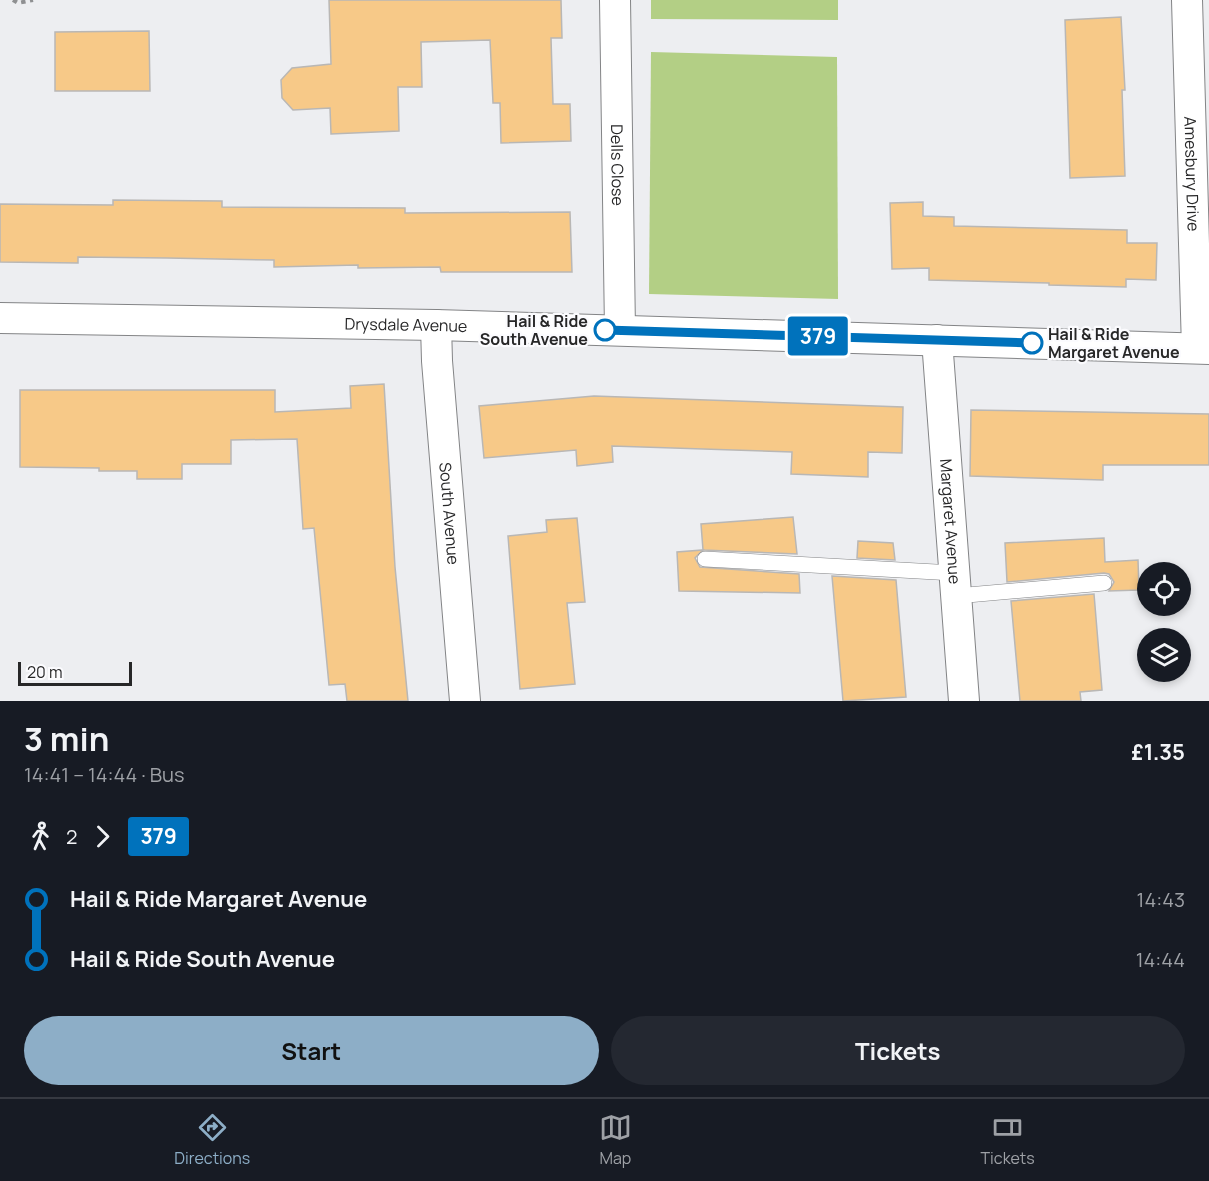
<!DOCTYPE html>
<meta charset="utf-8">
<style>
:root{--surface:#171b24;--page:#242831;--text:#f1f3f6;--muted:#9ea1a6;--line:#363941;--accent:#8daec7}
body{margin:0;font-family:Manrope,sans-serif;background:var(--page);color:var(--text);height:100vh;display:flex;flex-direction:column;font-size:22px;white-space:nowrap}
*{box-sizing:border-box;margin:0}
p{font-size:20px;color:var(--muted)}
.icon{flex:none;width:33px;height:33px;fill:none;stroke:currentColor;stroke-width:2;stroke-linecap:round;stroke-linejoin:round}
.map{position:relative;height:701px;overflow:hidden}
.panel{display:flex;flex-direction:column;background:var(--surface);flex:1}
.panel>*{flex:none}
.badge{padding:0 12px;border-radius:4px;font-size:21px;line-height:39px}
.tools{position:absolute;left:1137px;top:562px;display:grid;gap:12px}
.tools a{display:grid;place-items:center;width:54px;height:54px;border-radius:50%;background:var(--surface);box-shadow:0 3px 9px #0003;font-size:30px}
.scale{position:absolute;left:18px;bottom:15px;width:114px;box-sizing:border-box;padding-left:6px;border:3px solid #272728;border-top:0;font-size:16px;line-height:21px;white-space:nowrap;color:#272728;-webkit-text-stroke:4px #fbfbfe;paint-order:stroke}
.map>.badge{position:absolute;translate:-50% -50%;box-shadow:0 0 0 3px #fff}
.legs{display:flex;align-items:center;gap:9px;height:66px;padding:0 24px;font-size:20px}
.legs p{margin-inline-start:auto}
.summary{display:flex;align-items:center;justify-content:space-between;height:102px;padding:0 24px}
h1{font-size:33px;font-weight:700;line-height:45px}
.primary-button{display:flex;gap:12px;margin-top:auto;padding:12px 24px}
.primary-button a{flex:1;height:69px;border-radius:36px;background:var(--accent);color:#111;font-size:24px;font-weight:700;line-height:69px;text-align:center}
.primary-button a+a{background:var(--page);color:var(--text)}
ul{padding:0 24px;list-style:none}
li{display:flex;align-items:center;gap:21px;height:60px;font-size:22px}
li i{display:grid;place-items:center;width:9px;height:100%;margin:0 8px;background:currentColor}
li i::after{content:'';width:15px;height:15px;margin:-8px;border:4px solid;border-radius:50%;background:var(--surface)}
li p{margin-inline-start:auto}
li:first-child i{background:linear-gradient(#0000 50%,currentColor 0)}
li:last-child i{background:linear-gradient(currentColor 50%,#0000 0)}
.tab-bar{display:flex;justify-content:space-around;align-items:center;height:84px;border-top:2px solid var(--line);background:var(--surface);font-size:16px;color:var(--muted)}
.tab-bar a{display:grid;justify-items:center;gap:3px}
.tab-bar .on{color:var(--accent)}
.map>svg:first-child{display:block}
.green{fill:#b3cf85}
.building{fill:#f7c988;stroke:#b9b7b5;stroke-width:1.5}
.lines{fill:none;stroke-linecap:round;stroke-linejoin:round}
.lane-casing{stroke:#838486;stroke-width:16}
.street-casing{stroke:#838486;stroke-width:32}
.path{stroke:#8f9092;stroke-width:4;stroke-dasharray:4.5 4.5;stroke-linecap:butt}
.lane{stroke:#fff;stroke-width:15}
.street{stroke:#fff;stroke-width:30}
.line-1-casing{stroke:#fff;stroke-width:14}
.line-1{stroke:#0072bc;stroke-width:9}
.stop-1-dot{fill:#fff;stroke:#0072bc;stroke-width:3}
.labels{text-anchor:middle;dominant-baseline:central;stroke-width:4.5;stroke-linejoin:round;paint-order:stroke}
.street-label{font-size:16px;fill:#272728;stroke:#fbfbfe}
.stop-label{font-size:16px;font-weight:bold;fill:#272728;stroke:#fbfbfe;text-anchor:end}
</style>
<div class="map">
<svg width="1209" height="701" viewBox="0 0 1209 701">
<rect width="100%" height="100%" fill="#edeef1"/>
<g class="green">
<path d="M 651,0 L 838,0 L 838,20 L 651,19 Z"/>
<path d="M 651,52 L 837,57 L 838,299 L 649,294 Z"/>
</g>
<g class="building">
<path d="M 329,0 L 561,0 L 562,38 L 551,38 L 553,104 L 570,104 L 571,141 L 501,143 L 500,103 L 493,103 L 490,40 L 421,42 L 422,87 L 398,87 L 399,131 L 331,134 L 330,108 L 293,110 L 282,98 L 281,80 L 292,68 L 331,64 Z"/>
<path d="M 1121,17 L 1125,90 L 1122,90 L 1125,176 L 1070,178 L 1065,20 Z"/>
<path d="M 149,31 L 150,91 L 55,91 L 55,32 Z"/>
<path d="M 113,200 L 222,201 L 222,207 L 405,208 L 405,213 L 570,212 L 572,272 L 441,272 L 440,267 L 358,268 L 358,265 L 274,267 L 274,260 L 167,258 L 78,257 L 78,263 L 0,262 L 0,204 L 113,205 Z"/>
<path d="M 923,202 L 923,216 L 954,217 L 954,226 L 1127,230 L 1127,243 L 1157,243 L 1156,280 L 1126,279 L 1126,287 L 1049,285 L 1049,283 L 929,280 L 929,268 L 892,269 L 890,203 Z"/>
<path d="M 384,384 L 395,567 L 408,701 L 347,701 L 345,684 L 329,685 L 314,528 L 303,529 L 297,439 L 231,440 L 231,464 L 182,464 L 182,479 L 137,479 L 137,471 L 99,471 L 99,468 L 20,467 L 20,390 L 275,390 L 275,412 L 351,408 L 350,386 Z"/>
<path d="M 594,396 L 903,407 L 902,453 L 868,452 L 868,477 L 791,474 L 792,452 L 612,446 L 613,462 L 577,466 L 576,450 L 484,458 L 479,406 Z"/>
<path d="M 971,410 L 1209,414 L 1209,465 L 1103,465 L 1103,480 L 970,476 Z"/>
<path d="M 793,517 L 797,554 L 703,550 L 701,524 Z"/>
<path d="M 577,518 L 585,602 L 567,603 L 575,684 L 520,689 L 508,536 L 547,532 L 546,520 Z"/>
<path d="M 1104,538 L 1105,562 L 1138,560 L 1139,590 L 1109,591 L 1114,582 L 1109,574 L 1104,573 L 1007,582 L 1005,543 Z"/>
<path d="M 858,541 L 893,543 L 895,560 L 857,558 Z"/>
<path d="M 703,550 L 695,558 L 700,567 L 799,574 L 800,593 L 679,591 L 677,552 Z"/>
<path d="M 832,576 L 896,580 L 906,697 L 843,701 Z"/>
<path d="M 1094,594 L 1102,690 L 1080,692 L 1081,701 L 1020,701 L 1011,601 Z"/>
</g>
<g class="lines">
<g class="lane-casing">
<g id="lane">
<path d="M 705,559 L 954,573"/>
<path d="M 956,596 L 1104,583"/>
</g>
</g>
<g class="street-casing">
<g id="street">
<path id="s1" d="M 615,0 L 620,330"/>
<path id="s2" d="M 1187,0 L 1197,348"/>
<path id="s3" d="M 0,318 L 436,325 L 1209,349"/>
<path id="s4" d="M 436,325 L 437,361 L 465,701"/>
<path id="s5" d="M 937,340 L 964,701"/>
</g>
</g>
<path class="path" d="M 13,0 L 18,3 L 33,0"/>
<use href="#lane" class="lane"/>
<use href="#street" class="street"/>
</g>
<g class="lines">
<g class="line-1-casing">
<path id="line-1" d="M 605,330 L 1032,343"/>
</g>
<use href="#line-1" class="line-1"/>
</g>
<g class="stop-1-dot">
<circle cx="605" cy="330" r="10"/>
<circle cx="1032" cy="343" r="10"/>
</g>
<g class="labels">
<g class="street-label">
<text stroke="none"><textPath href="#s1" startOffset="165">Dells Close</textPath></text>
<text stroke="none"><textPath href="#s2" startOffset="174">Amesbury Drive</textPath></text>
<text stroke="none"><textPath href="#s3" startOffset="406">Drysdale Avenue</textPath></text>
<text stroke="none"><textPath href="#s4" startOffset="189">South Avenue</textPath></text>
<text stroke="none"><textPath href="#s5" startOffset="182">Margaret Avenue</textPath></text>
</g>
<g class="stop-label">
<text x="588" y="321">Hail &amp; Ride<tspan x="588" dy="18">South Avenue</tspan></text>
<text x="1048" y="334" text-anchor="start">Hail &amp; Ride<tspan x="1048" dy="18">Margaret Avenue</tspan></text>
</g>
</g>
</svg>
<div class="tools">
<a><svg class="icon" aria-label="locate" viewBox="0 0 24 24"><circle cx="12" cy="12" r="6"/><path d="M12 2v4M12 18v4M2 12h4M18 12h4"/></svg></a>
<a><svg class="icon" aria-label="layers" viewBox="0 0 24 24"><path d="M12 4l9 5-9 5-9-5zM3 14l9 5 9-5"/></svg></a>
</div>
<div class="scale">20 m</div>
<b class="badge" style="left:818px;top:336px;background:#0072bc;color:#fff">379</b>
</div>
<section class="panel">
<div class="summary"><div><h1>3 min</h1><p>14:41 – 14:44 · Bus</p></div><b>£1.35</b></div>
<div class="legs"><svg class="icon" aria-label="walk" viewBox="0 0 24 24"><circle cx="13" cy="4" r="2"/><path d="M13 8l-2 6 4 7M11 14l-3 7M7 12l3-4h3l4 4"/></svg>2<svg class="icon" aria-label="forward" viewBox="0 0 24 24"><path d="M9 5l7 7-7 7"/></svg><b class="badge" style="background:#0072bc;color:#fff">379</b></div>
<ul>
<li><i style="color:#0072bc"></i><b>Hail &amp; Ride Margaret Avenue</b><p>14:43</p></li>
<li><i style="color:#0072bc"></i><b>Hail &amp; Ride South Avenue</b><p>14:44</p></li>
</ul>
<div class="primary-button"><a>Start</a><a>Tickets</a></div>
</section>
<nav class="tab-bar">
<a class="on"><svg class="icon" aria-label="directions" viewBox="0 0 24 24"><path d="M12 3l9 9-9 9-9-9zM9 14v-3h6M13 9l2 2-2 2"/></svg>Directions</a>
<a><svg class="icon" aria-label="map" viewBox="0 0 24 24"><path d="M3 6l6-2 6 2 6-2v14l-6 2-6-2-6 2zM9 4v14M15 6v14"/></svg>Map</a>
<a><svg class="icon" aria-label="tickets" viewBox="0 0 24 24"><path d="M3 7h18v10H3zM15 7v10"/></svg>Tickets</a>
</nav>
